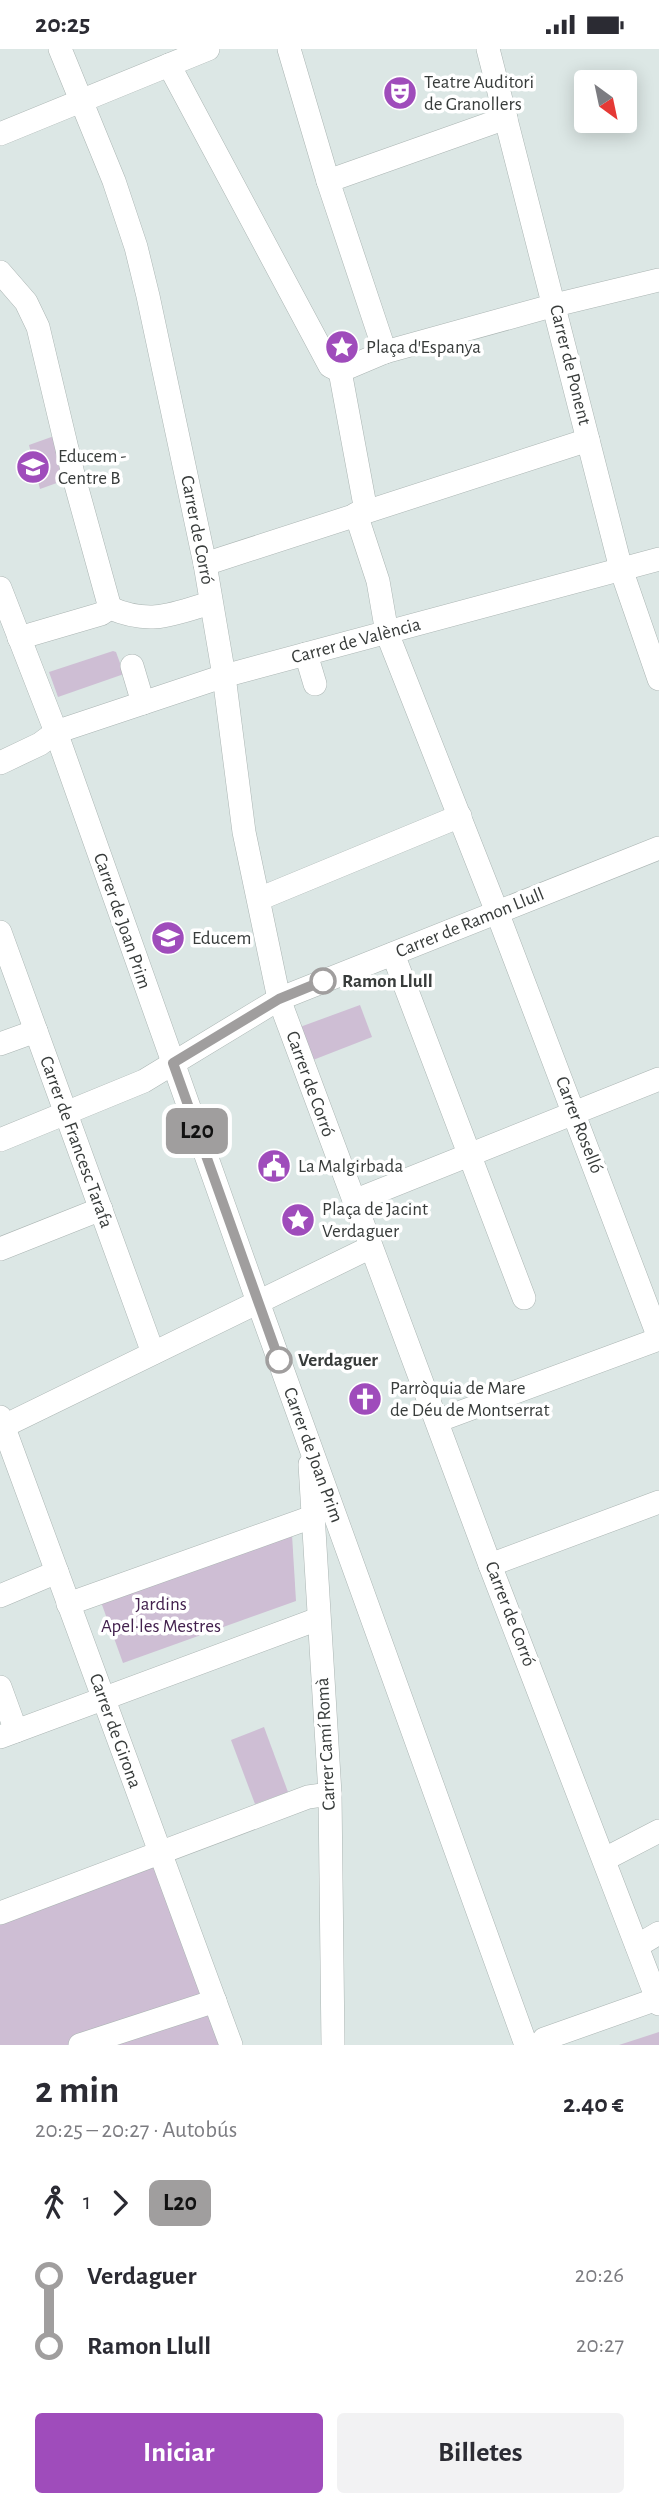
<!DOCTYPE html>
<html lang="es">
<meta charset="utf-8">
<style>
:root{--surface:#fff;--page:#f2f2f3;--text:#2b2b33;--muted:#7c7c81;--accent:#9f4cbb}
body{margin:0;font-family:"Alegreya Sans",sans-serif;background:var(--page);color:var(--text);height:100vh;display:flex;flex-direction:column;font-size:26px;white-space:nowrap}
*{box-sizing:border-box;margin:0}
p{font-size:23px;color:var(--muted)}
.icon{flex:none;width:38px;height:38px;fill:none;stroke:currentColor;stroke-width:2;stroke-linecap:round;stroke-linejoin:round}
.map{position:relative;height:1996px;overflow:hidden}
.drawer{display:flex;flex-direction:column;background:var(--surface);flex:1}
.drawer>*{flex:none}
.badge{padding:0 14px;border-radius:10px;font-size:24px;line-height:46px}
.needle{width:46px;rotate:147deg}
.tools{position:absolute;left:574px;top:21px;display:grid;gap:14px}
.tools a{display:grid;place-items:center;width:63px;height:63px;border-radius:7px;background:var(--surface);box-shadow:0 4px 18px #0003;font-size:35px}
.map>.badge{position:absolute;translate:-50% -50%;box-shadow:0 0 0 4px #fff}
.legs{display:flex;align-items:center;gap:10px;height:77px;padding:0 35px;font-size:23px}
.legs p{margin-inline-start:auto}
.overview{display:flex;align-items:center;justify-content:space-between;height:119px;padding:0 35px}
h1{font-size:38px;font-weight:700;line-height:52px}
.cta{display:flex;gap:14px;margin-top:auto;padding:14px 35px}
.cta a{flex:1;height:80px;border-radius:7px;background:var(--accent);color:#fff;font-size:28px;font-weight:700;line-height:80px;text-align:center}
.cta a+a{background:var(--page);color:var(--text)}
ul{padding:0 35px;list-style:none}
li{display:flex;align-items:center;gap:24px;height:70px;font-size:26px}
li i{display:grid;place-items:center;width:10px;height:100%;margin:0 9px;background:currentColor}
li i::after{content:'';width:18px;height:18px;margin:-9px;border:5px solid;border-radius:50%;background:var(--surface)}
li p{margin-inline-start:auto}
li:first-child i{background:linear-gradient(#0000 50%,currentColor 0)}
li:last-child i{background:linear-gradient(currentColor 50%,#0000 0)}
.status{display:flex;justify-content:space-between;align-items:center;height:49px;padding:0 35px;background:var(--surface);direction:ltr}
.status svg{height:19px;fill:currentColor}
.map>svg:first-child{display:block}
.green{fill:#cebed4}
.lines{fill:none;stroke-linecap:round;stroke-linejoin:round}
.minor-casing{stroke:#abb5b3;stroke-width:24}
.minor{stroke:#fff;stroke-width:23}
.line-1-casing{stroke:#fff;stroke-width:16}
.line-1{stroke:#a09e9e;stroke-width:10}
.stop-1-dot{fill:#fff;stroke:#a09e9e;stroke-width:3.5}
.labels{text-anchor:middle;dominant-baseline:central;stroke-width:7;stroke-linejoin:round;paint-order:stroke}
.poi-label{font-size:19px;fill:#383c3b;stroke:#fff;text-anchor:start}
.street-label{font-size:19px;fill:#383c3b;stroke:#fff}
.stop-label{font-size:19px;font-weight:bold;fill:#383c3b;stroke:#fff;text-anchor:start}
.park-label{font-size:19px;fill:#43214e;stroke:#fff}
</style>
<div class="status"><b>20:25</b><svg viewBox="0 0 49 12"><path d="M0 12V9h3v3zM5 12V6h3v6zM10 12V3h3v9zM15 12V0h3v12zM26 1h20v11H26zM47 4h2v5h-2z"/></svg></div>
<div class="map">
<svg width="659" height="1996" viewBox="0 0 659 1996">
<rect width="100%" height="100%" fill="#dce7e5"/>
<g class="green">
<path d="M 57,386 L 68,430 L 40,440 L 29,396 Z"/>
<path d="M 113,602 L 116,603 L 124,625 L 58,648 L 49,623 Z"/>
<path d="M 360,956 L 372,988 L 313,1011 L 300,978 Z"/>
<path d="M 292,1486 L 296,1552 L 123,1614 L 101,1553 Z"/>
<path d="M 264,1678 L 288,1743 L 255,1755 L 231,1691 Z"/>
<path d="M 160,1803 L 231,1996 L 0,1996 L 0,1864 Z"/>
<path d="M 659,1983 L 659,1996 L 619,1996 Z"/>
</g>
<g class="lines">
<g class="minor-casing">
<g id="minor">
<path d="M 60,0 L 114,132 L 136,198 L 148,247 L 205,515 L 224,627 L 244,783 L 279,950 L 490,1516 L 659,1955"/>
<path d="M 289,0 L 328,132 L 385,303"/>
<path d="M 488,0 L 621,520 L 659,630"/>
<path d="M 169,16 L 330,317 L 340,322 L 385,303 L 555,256 L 659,231"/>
<path d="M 0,85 L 208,0"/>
<path d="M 328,132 L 506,69"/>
<path d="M 0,223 L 26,253 L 38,278 L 73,425 L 110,559"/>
<path d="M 340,322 L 366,462"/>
<path d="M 356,465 L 378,532 L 387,584 L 497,863 L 659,1289"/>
<path d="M 205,515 L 588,391"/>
<path d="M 0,539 L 56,683 L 258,1253 L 526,1996"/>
<path d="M 110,559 C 150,576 171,566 210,554"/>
<path d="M 19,589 L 101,565 L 110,559"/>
<path d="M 306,605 L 315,635"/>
<path d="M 132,617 L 143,654"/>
<path d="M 0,714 L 40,695 L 56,683 L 224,627 L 659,510"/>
<path d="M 259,850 L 460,767"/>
<path d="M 0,883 L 153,1304"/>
<path d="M 393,905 L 524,1249"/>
<path d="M 0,995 L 36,982"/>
<path d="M 0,1091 L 144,1032 L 279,950 L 659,799"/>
<path d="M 354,1152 L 659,1030"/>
<path d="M 0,1200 L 101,1160"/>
<path d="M 0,1368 L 231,1996"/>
<path d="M 437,1372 L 659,1290"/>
<path d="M 0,1379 L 371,1198"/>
<path d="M 310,1415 L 330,1745 L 333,1996"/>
<path d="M 490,1516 L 659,1453"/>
<path d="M 0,1547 L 57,1523"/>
<path d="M 68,1555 L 312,1468"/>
<path d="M 0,1638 L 16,1682"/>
<path d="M 0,1688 L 318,1570"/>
<path d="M 605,1810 L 659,1782"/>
<path d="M 0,1864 L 308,1748 L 330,1745"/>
<path d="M 637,1897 L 659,1884"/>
<path d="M 544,1990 L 657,1950"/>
<path d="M 80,1996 L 215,1952"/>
</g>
</g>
<use href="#minor" class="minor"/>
</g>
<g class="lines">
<g class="line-1-casing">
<path id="line-1" d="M 279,1311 L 173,1014 L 279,950 L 323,932"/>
</g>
<use href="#line-1" class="line-1"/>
</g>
<defs>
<g id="theatre-disc" transform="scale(1.75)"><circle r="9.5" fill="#9f4cbb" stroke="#fff"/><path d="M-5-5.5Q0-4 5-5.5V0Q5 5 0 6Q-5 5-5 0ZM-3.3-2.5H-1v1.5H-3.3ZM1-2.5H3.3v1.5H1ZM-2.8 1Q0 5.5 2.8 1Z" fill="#fff"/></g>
<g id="sight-disc" transform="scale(1.75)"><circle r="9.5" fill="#9f4cbb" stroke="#fff"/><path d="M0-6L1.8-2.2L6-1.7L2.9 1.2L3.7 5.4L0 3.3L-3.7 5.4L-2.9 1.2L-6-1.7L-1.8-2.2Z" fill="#fff"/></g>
<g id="school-disc" transform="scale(1.75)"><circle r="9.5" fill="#9f4cbb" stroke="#fff"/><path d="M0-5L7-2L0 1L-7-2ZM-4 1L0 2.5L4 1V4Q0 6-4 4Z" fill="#fff"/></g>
<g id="civic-disc" transform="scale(1.75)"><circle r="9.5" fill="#9f4cbb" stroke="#fff"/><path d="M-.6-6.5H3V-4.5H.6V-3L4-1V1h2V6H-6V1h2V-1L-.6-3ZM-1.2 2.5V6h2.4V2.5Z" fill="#fff"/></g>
<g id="church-disc" transform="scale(1.75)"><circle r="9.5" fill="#9f4cbb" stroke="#fff"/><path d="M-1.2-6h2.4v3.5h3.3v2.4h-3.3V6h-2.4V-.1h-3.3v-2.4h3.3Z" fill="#fff"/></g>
</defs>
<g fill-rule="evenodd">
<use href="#theatre-disc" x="400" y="44"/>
<use href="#sight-disc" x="342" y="298"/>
<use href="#school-disc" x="33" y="418"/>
<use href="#school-disc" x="168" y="889"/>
<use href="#civic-disc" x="274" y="1117"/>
<use href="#sight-disc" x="298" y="1171"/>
<use href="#church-disc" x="365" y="1350"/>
</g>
<g class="stop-1-dot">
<circle cx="323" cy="932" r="12"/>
<circle cx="279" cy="1311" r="12"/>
</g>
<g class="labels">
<g class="poi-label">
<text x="424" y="33">Teatre Auditori<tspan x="424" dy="22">de Granollers</tspan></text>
<text x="366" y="298">Plaça d'Espanya</text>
<text x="58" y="407">Educem -<tspan x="58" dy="22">Centre B</tspan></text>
<text x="192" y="889">Educem</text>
<text x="298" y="1117">La Malgirbada</text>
<text x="322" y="1160">Plaça de Jacint<tspan x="322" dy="22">Verdaguer</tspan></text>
<text x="390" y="1339">Parròquia de Mare<tspan x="390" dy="22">de Déu de Montserrat</tspan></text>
</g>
<g class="street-label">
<text transform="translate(570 316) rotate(76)">Carrer de Ponent</text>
<text transform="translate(197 481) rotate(79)">Carrer de Corró</text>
<text transform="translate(356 592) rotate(-15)">Carrer de València</text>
<text transform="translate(122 872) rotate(71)">Carrer de Joan Prim</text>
<text transform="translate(470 874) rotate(-22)">Carrer de Ramon Llull</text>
<text transform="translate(310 1035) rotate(70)">Carrer de Corró</text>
<text transform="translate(579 1076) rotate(69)">Carrer Roselló</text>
<text transform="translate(76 1093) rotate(70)">Carrer de Francesc Tarafa</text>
<text transform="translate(313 1406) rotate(70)">Carrer de Joan Prim</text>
<text transform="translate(510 1565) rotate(69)">Carrer de Corró</text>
<text transform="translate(115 1682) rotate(70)">Carrer de Girona</text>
<text transform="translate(326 1695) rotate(-93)">Carrer Camí Romà</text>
</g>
<g class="stop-label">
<text x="342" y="932">Ramon Llull</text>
<text x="298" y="1311">Verdaguer</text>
</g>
<g class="park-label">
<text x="161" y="1555">Jardins<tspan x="161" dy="22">Apel·les Mestres</tspan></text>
</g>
</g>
</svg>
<div class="tools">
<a><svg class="needle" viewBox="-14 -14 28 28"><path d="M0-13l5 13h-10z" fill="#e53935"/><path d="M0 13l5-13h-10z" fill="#7c7c81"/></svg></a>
</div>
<b class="badge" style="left:197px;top:1082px;background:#a09e9e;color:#111">L20</b>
</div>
<section class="drawer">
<div class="overview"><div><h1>2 min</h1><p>20:25 – 20:27 · Autobús</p></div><b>2.40 €</b></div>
<div class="legs"><svg class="icon" aria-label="walk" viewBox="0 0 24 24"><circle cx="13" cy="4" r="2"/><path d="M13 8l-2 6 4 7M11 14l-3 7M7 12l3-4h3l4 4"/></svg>1<svg class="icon" aria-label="forward" viewBox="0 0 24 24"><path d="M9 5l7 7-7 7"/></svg><b class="badge" style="background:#a09e9e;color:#111">L20</b></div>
<ul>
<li><i style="color:#a09e9e"></i><b>Verdaguer</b><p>20:26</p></li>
<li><i style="color:#a09e9e"></i><b>Ramon Llull</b><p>20:27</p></li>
</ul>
<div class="cta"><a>Iniciar</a><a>Billetes</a></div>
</section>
